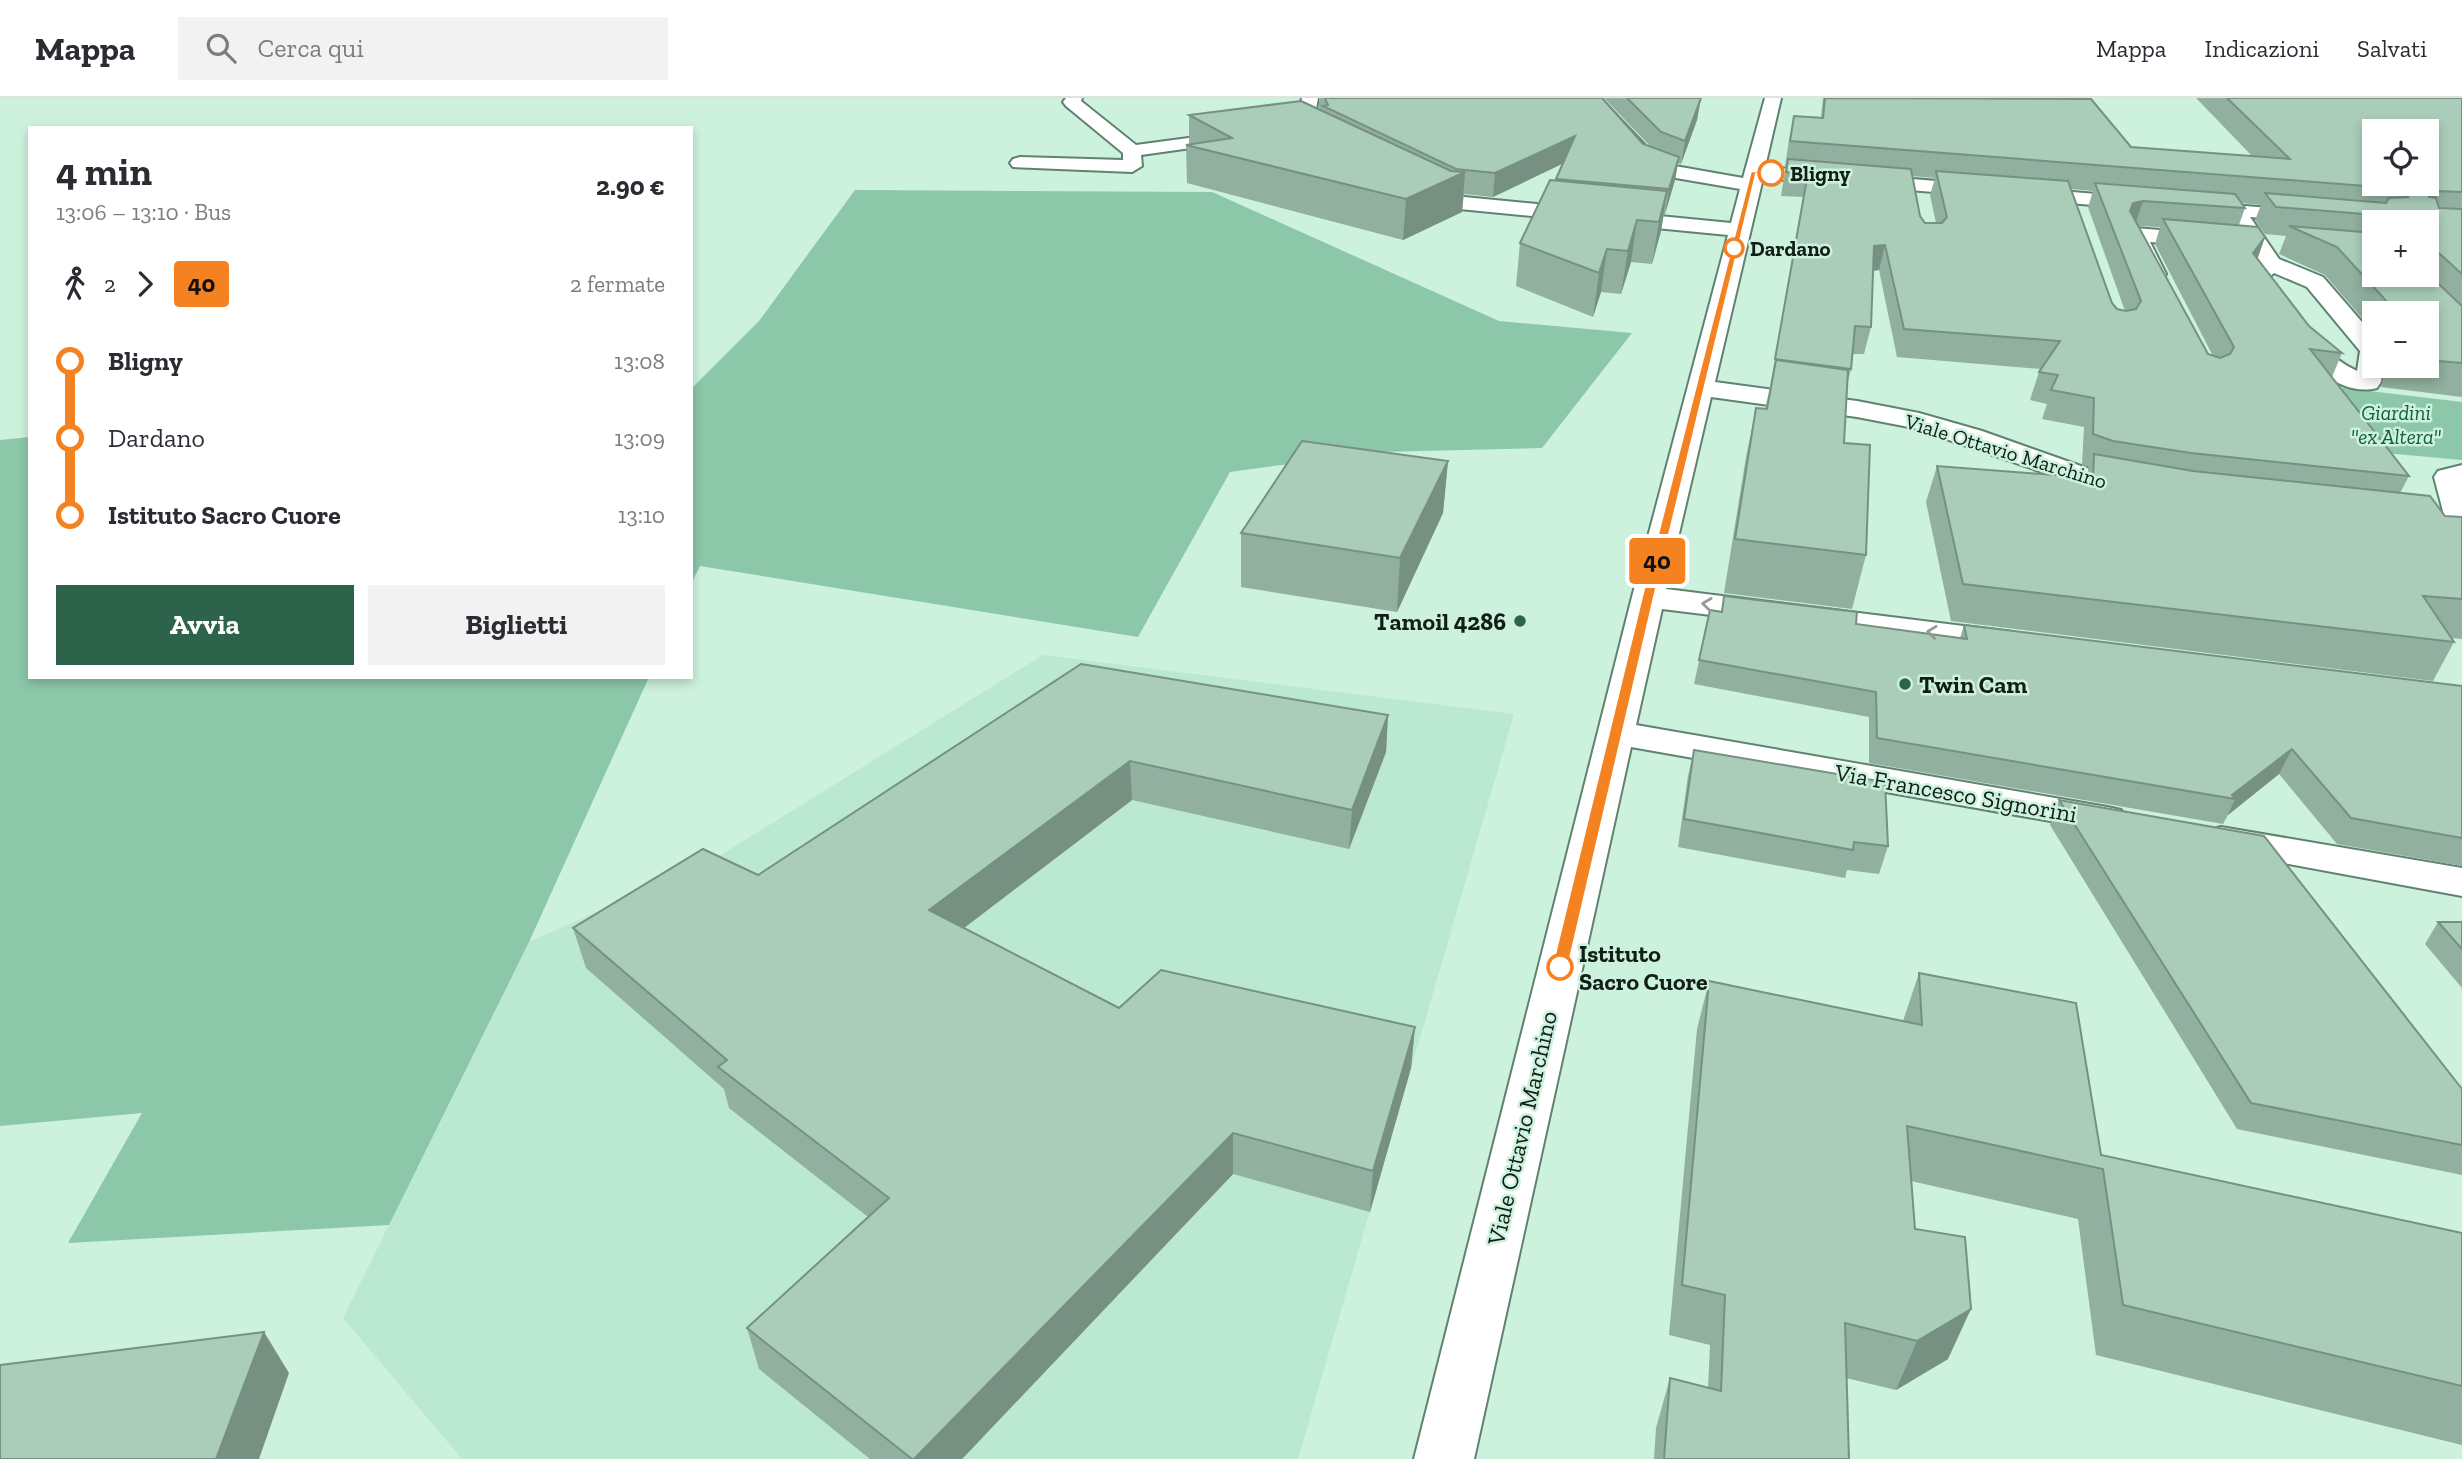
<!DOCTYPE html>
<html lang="it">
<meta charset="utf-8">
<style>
:root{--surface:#fff;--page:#f2f2f3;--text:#2b2b33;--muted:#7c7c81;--line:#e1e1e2;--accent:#2d634a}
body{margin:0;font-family:"Zilla Slab",serif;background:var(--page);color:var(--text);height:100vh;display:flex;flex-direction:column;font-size:26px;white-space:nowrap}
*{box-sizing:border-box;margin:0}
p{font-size:23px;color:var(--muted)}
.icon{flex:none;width:38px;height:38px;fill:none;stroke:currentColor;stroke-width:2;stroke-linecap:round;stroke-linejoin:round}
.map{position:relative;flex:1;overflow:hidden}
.side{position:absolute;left:28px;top:28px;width:665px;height:553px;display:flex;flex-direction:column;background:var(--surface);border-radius:0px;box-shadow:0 4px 10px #0003}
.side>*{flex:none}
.badge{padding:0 14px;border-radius:5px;font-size:24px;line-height:46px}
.tools{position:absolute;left:2362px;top:21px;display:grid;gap:14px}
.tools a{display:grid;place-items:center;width:77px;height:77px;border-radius:0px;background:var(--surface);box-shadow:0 4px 10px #0003;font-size:35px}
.map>.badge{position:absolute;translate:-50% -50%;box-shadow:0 0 0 4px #fff}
.legs{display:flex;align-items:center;gap:10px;height:77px;padding:0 28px;font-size:23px}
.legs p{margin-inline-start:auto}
.headline{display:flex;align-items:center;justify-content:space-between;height:119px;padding:0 28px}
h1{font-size:38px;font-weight:800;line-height:52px}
.action{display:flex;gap:14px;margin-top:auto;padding:14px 28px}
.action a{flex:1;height:80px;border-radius:0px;background:var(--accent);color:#fff;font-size:28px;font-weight:800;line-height:80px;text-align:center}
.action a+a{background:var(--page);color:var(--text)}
ul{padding:0 28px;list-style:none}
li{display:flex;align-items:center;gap:24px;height:77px;font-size:26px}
li i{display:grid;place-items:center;width:10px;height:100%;margin:0 9px;background:currentColor}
li i::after{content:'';width:18px;height:18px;margin:-9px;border:5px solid;border-radius:50%;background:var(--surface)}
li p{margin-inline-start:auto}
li:first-child i{background:linear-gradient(#0000 50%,currentColor 0)}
li:last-child i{background:linear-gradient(currentColor 50%,#0000 0)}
header{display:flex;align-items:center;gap:42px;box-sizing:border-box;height:98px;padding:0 35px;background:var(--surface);border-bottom:2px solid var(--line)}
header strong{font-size:33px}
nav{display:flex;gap:38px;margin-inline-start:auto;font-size:24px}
.search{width:490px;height:63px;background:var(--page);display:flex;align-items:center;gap:18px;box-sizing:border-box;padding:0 24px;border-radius:0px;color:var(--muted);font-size:26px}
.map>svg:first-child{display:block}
.built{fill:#bbe8d0}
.green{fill:#8bc7a8}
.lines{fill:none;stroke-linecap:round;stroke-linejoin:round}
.minor-casing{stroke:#608270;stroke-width:4}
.minor{fill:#fff;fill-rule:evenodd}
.wall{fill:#91b09f;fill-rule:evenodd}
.shaded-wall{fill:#769082}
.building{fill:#a9cdb9;stroke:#769082;stroke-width:2;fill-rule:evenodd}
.oneway{stroke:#949a97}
.line-1{fill:#f58220;stroke:#fff;stroke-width:2}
.stop-1-dot{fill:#fff;stroke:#f58220;stroke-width:3.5}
.poi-dot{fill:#2d634a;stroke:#ccf1dd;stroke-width:2.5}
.labels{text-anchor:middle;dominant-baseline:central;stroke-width:5;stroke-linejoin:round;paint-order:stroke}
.far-stop-label{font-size:21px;font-weight:bold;fill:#111e17;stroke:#ccf1dd;text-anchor:start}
.far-park-label{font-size:21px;font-style:italic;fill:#115d3f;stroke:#ccf1dd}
.far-street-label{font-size:21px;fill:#111e17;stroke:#ccf1dd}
.poi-label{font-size:24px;font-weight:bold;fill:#111e17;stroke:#ccf1dd;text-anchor:end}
.street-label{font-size:24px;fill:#111e17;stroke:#ccf1dd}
.stop-label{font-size:24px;font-weight:bold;fill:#111e17;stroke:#ccf1dd;text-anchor:start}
</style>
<header>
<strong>Mappa</strong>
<div class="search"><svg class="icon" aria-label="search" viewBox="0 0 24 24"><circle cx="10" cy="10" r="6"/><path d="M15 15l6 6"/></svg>Cerca qui</div>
<nav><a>Mappa</a><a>Indicazioni</a><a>Salvati</a></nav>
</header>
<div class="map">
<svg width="2462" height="1361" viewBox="0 0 2462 1361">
<rect width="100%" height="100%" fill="#ccf1dd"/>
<path class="built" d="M 1043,557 L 1514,616 L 1298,1361 L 462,1361 L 343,1220 L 529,844 L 708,765 Z"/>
<g class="green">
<path d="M 855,92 L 1212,94 L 1499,223 L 1632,235 L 1542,350 L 1378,354 L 1230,374 L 1138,539 L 700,468 L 691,486 L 691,291 L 759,223 Z"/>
<path d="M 2319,287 L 2462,304 L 2462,362 L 2363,353 Z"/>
<path d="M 30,339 L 30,579 L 649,579 L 529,844 L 389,1127 L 68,1145 L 142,1015 L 0,1028 L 0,342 Z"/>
</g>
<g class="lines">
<g class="minor-casing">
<g id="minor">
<path d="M 1066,0 L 1082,0 L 1081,3 L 1136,47 L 1241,33 L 1250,38 L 1241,43 L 1141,57 L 1142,68 L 1132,74 L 1013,69 L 1010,65 L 1013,61 L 1020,59 L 1123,62 L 1123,55 L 1066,8 L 1063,4 Z"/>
<path d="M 1302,0 L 1318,0 L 1313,28 L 1340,44 L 1337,48 L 1325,48 L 1298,34 L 1295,30 Z"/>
<path d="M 1583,0 L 1600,0 L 1656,59 L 1675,68 L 1743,80 L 1765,0 L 1781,0 L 1765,69 L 2392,120 L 2395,124 L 2375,124 L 2375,129 L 2250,119 L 2279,161 L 2323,179 L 2375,239 L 2375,268 L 2383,268 L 2381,284 L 2377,290 C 2320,304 2271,218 2245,179 L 2259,165 L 2228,118 L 1763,80 L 1715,284 L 1857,303 L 1919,315 L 1982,333 L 2095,373 L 2142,384 L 2147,390 L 2142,396 L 2132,399 L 2074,385 L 1914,330 L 1857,319 L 1711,299 L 1666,491 L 2012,534 L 2024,537 L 2029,544 L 2024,551 L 2012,554 L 1662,511 L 1636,627 L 2107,709 L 2121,712 L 2127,721 L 2121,730 L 2107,733 L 1631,649 L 1474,1361 L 1414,1361 L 1632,499 L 1728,137 L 1449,110 L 1409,91 L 1406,87 L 1409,83 L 1423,83 L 1454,98 L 1731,125 L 1740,91 L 1670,79 L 1642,67 ZM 2274,175 L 2307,189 L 2360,253 L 2357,273 C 2316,253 2293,216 2268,180 Z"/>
<path d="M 2135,130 L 2209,136 L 2217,137 L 2220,142 L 2217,147 L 2209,148 L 2150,144 L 2166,176 L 2163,181 L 2147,181 L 2144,176 L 2124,136 L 2127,131 Z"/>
<path d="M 2462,367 L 2462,434 L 2452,436 L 2403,430 L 2399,424 L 2403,418 L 2414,415 L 2444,417 L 2434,379 L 2438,373 Z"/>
<path d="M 2221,729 L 2462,770 L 2462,798 L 2207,751 L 2201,742 L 2207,733 Z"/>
</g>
</g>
<use href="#minor" class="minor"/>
</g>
<g class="wall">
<path d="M 1319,0 L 1602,0 L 1643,46 L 1649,47 L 1604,0 L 1701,0 L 1697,22 L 1681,66 L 1678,65 L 1675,82 L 1665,116 L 1664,116 L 1661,133 L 1652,166 L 1631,164 L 1621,196 L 1601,194 L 1593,219 L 1516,188 L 1520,145 L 1555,83 L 1562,66 L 1493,99 L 1464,96 L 1462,114 L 1403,142 L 1187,85 L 1186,47 L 1189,47 L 1189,17 L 1319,11 Z"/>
<path d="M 1823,0 L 2072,0 L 2131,49 L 2252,58 L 2196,0 L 2462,0 L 2462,299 L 2381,289 L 2386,268 L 2384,268 L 2427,268 L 2427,215 L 2375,215 L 2375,235 L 2325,177 L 2279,156 L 2286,138 L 2265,136 L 2255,122 L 2261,107 L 2241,105 L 2245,110 L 2239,127 L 2265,139 L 2257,161 L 2309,228 L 2342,255 L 2332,279 L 2409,378 L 2400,395 L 2445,418 L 2462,419 L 2462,541 L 2451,540 L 2454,544 L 2433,583 L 1951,523 L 1926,404 L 1937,368 L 2086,379 L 2089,369 L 2082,366 L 2084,329 L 2042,321 L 2047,306 L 2030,302 L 2039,274 L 2041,271 L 1897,259 L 1879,172 L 1873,173 L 1871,229 L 1864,256 L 1853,256 L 1851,271 L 1847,287 L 1844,345 L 1866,457 L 1852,511 L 1724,495 L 1746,359 L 1756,310 L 1765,311 L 1770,289 L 1803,99 L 1781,98 L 1786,68 L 1785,68 L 1789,42 L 1794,18 L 1821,19 ZM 1912,78 L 1935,80 L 1930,97 L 1936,125 L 1925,125 L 1920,118 ZM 2071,91 L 2093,93 L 2088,109 L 2125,213 L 2117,211 L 2112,205 ZM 2375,124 L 2427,124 L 2427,177 L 2375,177 ZM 2138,128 L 2160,129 L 2155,146 L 2213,258 L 2208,256 Z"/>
<path d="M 1448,363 L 1443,415 L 1397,514 L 1241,489 L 1241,435 Z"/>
<path d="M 1724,498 L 1856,526 L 1960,540 L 1964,527 L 2462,588 L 2462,768 L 2337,746 L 2279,676 L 2228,717 L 2223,726 L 1869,665 L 1869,619 L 1694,586 L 1710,512 L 1721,513 Z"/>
<path d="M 1081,566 L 1388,617 L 1386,654 L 1349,751 L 1132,702 L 964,830 L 1119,910 L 1415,929 L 1411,970 L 1370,1114 L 1233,1076 L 962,1361 L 870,1361 L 759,1271 L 747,1230 L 868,1119 L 729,1010 L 724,991 L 586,870 L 573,830 L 758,777 Z"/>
<path d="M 1694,652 L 1888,748 L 1879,776 L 1847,772 L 1845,780 L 1678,749 L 1688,678 Z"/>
<path d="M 2059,702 L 2462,991 L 2462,1077 L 2237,1031 L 2050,727 Z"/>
<path d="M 2438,824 L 2462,824 L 2462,890 L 2425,846 Z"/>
<path d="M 1919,875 L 2101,1057 L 2462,1135 L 2462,1347 L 2096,1257 L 2078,1121 L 1911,1083 L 1915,1131 L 1948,1261 L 1896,1292 L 1846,1280 L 1849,1361 L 1654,1361 L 1656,1330 L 1670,1280 L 1708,1290 L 1710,1247 L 1669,1237 L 1697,931 L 1709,883 L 1903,923 Z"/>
</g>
<g class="shaded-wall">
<path d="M 1701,0 L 1697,22 L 1681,66 L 1685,43 Z"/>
<path d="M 1575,38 L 1572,61 L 1493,99 L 1495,75 Z"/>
<path d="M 1679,59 L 1675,82 L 1665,116 L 1669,91 Z"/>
<path d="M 1465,74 L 1462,114 L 1403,142 L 1406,101 Z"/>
<path d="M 1667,93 L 1661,133 L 1652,166 L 1659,124 Z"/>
<path d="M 2438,93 L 2426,119 L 2429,96 Z"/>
<path d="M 2143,103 L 2135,127 L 2122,137 L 2133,105 Z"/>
<path d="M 1637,122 L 1631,164 L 1621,196 L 1628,153 Z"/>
<path d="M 2265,139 L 2256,165 L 2253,155 Z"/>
<path d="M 1885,147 L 1879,172 L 1868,173 L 1874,148 Z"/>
<path d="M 1607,151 L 1601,194 L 1593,219 L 1599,175 Z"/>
<path d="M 1448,363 L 1443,415 L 1397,514 L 1400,460 Z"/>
<path d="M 1388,617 L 1386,654 L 1349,751 L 1352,712 Z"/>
<path d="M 2292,651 L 2279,676 L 2228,717 L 2235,701 L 2232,697 Z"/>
<path d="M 1130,663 L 1132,702 L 935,852 L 929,812 Z"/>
<path d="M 1415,929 L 1411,970 L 1370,1114 L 1373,1073 Z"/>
<path d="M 1233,1035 L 1233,1076 L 962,1361 L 914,1361 Z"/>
<path d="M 1971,1211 L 1948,1261 L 1896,1292 L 1917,1243 Z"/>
<path d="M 264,1234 L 289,1275 L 259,1361 L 216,1361 Z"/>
</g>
<g class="building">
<path d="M 1325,0 L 1602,0 L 1643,46 L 1679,59 L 1669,91 L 1556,81 L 1575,38 L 1495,75 L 1456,71 L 1323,8 L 1328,7 Z"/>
<path d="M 1627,0 L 1701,0 L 1685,43 L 1661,34 Z"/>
<path d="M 1825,0 L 2091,1 L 2131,49 L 2290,61 L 2227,0 L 2462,0 L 2462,94 L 2438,93 L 2429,96 L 2429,99 L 2436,100 L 2439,110 L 2462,111 L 2462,176 L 2430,147 L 2427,147 L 2427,124 L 2389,124 L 2389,118 L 2276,109 L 2265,95 L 2386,105 L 2389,100 L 2408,99 L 2404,91 L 1790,43 L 1794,18 L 1823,20 ZM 2375,33 L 2427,33 L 2427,86 L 2375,86 Z"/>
<path d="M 1301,3 L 1451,73 L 1465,74 L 1406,101 L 1186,47 L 1232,40 L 1189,17 Z"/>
<path d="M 1788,61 L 1911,71 L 1920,118 L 1925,125 L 1942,125 L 1947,119 L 1936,73 L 2068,83 L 2112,205 L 2117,211 L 2126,213 L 2136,211 L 2141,203 L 2095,85 L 2235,96 L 2245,110 L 2143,103 L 2133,105 L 2130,113 L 2208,256 L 2220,260 L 2230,256 L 2234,249 L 2163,121 L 2258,129 L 2265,139 L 2253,155 L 2309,228 L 2342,255 L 2310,251 L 2409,378 L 2191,355 L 2113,343 L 2093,336 L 2094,300 L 2051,292 L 2058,277 L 2039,274 L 2060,243 L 1904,231 L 1885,147 L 1874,148 L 1871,229 L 1855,228 L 1851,271 L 1775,261 L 1808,75 L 1786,74 Z"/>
<path d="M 1550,82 L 1667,93 L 1659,124 L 1637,122 L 1628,153 L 1607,151 L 1599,175 L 1520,145 Z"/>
<path d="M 2289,128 L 2375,135 L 2375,177 L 2427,177 L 2427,175 L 2462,208 L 2462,265 L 2427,262 L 2427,215 L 2391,215 L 2390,207 L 2337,149 Z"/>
<path d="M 1776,262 L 1848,272 L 1844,345 L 1870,347 L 1866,457 L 1735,441 L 1756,310 L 1767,311 Z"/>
<path d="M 1302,343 L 1448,363 L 1400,460 L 1241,435 Z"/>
<path d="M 2094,356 L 2193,373 L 2430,398 L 2445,418 L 2462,419 L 2462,501 L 2423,498 L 2454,544 L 1963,486 L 1937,368 L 2093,380 Z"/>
<path d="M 1724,498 L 1857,514 L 1856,526 L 1967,541 L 1964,527 L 2462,588 L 2462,740 L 2351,720 L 2292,651 L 2232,697 L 2235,701 L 1877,640 L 1876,594 L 1699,562 L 1710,512 L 1722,514 Z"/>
<path d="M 1081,566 L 1388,617 L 1352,712 L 1130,663 L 929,812 L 1119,910 L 1161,872 L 1415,929 L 1373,1073 L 1233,1035 L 914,1361 L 912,1361 L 747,1230 L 889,1100 L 718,969 L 727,962 L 573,830 L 703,751 L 758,777 Z"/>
<path d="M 1694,652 L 1885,684 L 1888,748 L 1854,744 L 1853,752 L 1684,721 Z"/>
<path d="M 2059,702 L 2264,738 L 2462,991 L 2462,1047 L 2251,1005 Z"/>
<path d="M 2438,824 L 2462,824 L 2462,851 Z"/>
<path d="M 1919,875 L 2076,905 L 2101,1057 L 2462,1135 L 2462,1288 L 2123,1207 L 2103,1071 L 1907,1028 L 1915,1131 L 1965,1139 L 1971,1211 L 1917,1243 L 1845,1225 L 1849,1361 L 1664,1361 L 1670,1280 L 1721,1293 L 1725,1197 L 1682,1187 L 1709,883 L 1922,927 Z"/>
<path d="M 264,1234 L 216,1361 L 0,1361 L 0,1267 Z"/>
</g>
<defs><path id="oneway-chevron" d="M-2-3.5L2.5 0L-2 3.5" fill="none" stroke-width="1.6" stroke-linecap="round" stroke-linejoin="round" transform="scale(1.75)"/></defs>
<g class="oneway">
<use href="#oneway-chevron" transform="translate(1707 506) rotate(-173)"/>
<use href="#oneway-chevron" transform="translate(1932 534) rotate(-173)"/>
</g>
<path class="line-1" d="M 1751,73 L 1774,75 L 1756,76 L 1654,499 L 1568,869 L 1560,875 L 1552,869 L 1642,499 Z"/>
<g class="stop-1-dot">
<circle cx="1771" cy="75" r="12"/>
<circle cx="1734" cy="150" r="9"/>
<circle cx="1560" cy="869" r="12"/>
</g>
<g class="poi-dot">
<circle cx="1520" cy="523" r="7"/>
<circle cx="1905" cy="586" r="7"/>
</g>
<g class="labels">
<g class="far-stop-label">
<text x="1790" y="75">Bligny</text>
<text x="1750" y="150">Dardano</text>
</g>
<g class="far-park-label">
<text x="2396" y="314">Giardini<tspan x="2396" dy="24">"ex Altera"</tspan></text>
</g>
<g class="far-street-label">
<text transform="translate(2006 353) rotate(17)">Viale Ottavio Marchino</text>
</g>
<g class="poi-label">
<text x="1506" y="523">Tamoil 4286</text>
<text x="1919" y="586" text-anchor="start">Twin Cam</text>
</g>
<g class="street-label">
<text transform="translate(1956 695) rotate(10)">Via Francesco Signorini</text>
<text transform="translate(1522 1030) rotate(-77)">Viale Ottavio Marchino</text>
</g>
<g class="stop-label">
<text x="1579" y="855">Istituto<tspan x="1579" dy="28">Sacro Cuore</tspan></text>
</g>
</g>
</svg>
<div class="tools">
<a><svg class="icon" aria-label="locate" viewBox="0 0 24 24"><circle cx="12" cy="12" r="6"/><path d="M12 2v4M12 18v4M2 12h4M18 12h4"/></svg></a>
<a>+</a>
<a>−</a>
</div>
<b class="badge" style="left:1657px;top:463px;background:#f58220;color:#111">40</b>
<section class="side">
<div class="headline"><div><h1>4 min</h1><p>13:06 – 13:10 · Bus</p></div><b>2.90 €</b></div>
<div class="legs"><svg class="icon" aria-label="walk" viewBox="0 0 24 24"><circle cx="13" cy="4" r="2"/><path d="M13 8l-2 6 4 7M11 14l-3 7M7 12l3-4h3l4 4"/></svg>2<svg class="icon" aria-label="forward" viewBox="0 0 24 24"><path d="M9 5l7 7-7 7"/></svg><b class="badge" style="background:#f58220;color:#111">40</b><p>2 fermate</p></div>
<ul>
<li><i style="color:#f58220"></i><b>Bligny</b><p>13:08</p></li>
<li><i style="color:#f58220"></i><span>Dardano</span><p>13:09</p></li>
<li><i style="color:#f58220"></i><b>Istituto Sacro Cuore</b><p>13:10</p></li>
</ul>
<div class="action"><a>Avvia</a><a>Biglietti</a></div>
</section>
</div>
